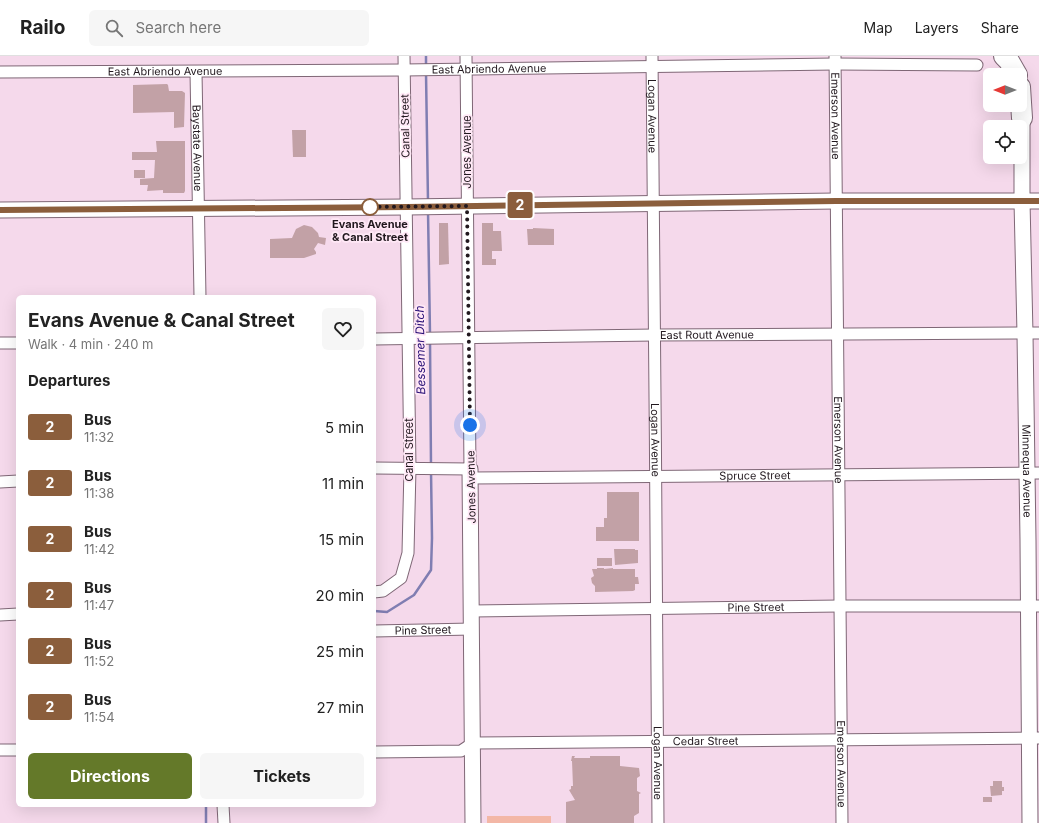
<!DOCTYPE html>
<meta charset="utf-8">
<style>
:root{--surface:#fff;--page:#f6f6f6;--text:#222;--muted:#767676;--line:#e0e0e0;--accent:#647929}
body{margin:0;font-family:Inter,sans-serif;background:var(--page);color:var(--text);height:100vh;display:flex;flex-direction:column;font-size:15px;white-space:nowrap}
*{box-sizing:border-box;margin:0}
p{font-size:13px;color:var(--muted)}
.icon{flex:none;width:22px;height:22px;fill:none;stroke:currentColor;stroke-width:2;stroke-linecap:round;stroke-linejoin:round}
.map{position:relative;flex:1;overflow:hidden}
.panel{position:absolute;left:16px;top:239px;width:360px;height:512px;display:flex;flex-direction:column;background:var(--surface);border-radius:6px;box-shadow:0 4px 16px #0002}
.panel>*{flex:none}
.badge{padding:0 8px;border-radius:3px;font-size:14px;line-height:26px}
.needle{width:26px;rotate:270deg}
.controls{position:absolute;left:983px;top:12px;display:grid;gap:8px}
.controls a{display:grid;place-items:center;width:44px;height:44px;border-radius:6px;background:var(--surface);box-shadow:0 4px 16px #0002;font-size:20px}
.you{position:absolute;width:20px;height:20px;margin:-10px;border:3px solid #fff;border-radius:50%;background:#1a73e8;box-shadow:0 0 0 6px #1a73e833}
.map>.badge{position:absolute;translate:-50% -50%;box-shadow:0 0 0 2px #fff}
h2{padding:0 12px;font-size:15px;line-height:36px}
.round{display:grid;place-items:center;flex:none;width:42px;height:42px;border-radius:6px;background:var(--page)}
.headline{display:flex;align-items:center;justify-content:space-between;height:68px;padding:0 12px}
h1{font-size:19px;font-weight:700;line-height:30px}
.cta{display:flex;gap:8px;margin-top:auto;padding:8px 12px}
.cta a{flex:1;height:46px;border-radius:6px;background:var(--accent);color:#fff;font-size:16px;font-weight:700;line-height:46px;text-align:center}
.cta a+a{background:var(--page);color:var(--text)}
ul{padding:0;list-style:none}
li{display:flex;align-items:center;gap:12px;height:56px;padding:0 12px}
li div{flex:1}
li b{display:block;font-size:15px}
li em{font-style:normal}
li .badge{min-width:44px;font-weight:700;text-align:center}
header{display:flex;align-items:center;gap:24px;box-sizing:border-box;height:56px;padding:0 20px;background:var(--surface);border-bottom:1px solid var(--line)}
header strong{font-size:19px}
nav{display:flex;gap:22px;margin-inline-start:auto;font-size:14px}
.search{width:280px;height:36px;background:var(--page);display:flex;align-items:center;gap:10px;box-sizing:border-box;padding:0 14px;border-radius:6px;color:var(--muted);font-size:15px}
.map>svg:first-child{display:block}
.green{fill:#f3b7a6}
.lines{fill:none;stroke-linecap:round;stroke-linejoin:round}
.stream{stroke:#807eb2;stroke-width:2.5}
.building{fill:#c2a1a6}
.street-casing{stroke:#7f6776;stroke-width:13}
.secondary-casing{stroke:#7f6776;stroke-width:17}
.highway-casing{stroke:#7f6776;stroke-width:22}
.street{stroke:#fff;stroke-width:11}
.secondary{stroke:#fff;stroke-width:15}
.highway{stroke:#fff;stroke-width:20}
.line-casing{stroke:#fff;stroke-width:9}
.line{stroke:#8b5e3c;stroke-width:6}
.walk{stroke:#21181e;stroke-width:4;stroke-dasharray:0 7.2}
.stop-dot{fill:#fff;stroke:#8b5e3c;stroke-width:2}
.labels{text-anchor:middle;dominant-baseline:central;stroke-width:3.5;stroke-linejoin:round;paint-order:stroke}
.street-label{font-size:11px;fill:#21181e;stroke:#ffe8f6}
.stop-label{font-size:11px;font-weight:bold;fill:#21181e;stroke:#ffe8f6}
.water-label{font-size:12px;font-style:italic;fill:#2a1177;stroke:#ffe8f6}
</style>
<header>
<strong>Railo</strong>
<div class="search"><svg class="icon" aria-label="search" viewBox="0 0 24 24"><circle cx="10" cy="10" r="6"/><path d="M15 15l6 6"/></svg>Search here</div>
<nav><a>Map</a><a>Layers</a><a>Share</a></nav>
</header>
<div class="map">
<svg width="1039" height="767" viewBox="0 0 1039 767">
<rect width="100%" height="100%" fill="#f5d9eb"/>
<rect class="green" x="487" y="760" width="64" height="7"/>
<g class="lines">
<g class="stream">
<path d="M 426,0 L 426,10"/>
<path d="M 426,17 L 428,146"/>
<path d="M 428,155 L 430,278"/>
<path d="M 430,285 L 431,410"/>
<path d="M 374,555 L 387,556 L 414,539 L 431,514 L 432,482 L 431,415"/>
<path d="M 206,749 L 206,767"/>
</g>
</g>
<g class="building">
<path d="M 167,28 L 168,29 L 169,35 L 182,35 L 185,37 L 184,71 L 174,72 L 174,56 L 133,57 L 133,29 Z"/>
<path d="M 292,74 L 306,74 L 306,101 L 293,101 Z"/>
<path d="M 156,85 L 185,85 L 185,135 L 184,137 L 163,137 L 163,134 L 147,135 L 148,129 L 140,129 L 140,123 L 154,122 L 155,104 L 132,104 L 132,96 L 157,96 Z"/>
<rect x="134" y="114" width="11" height="8"/>
<path d="M 439,167 L 448,167 L 449,208 L 439,209 Z"/>
<path d="M 482,167 L 493,167 L 493,175 L 501,175 L 502,195 L 492,195 L 492,203 L 496,203 L 496,209 L 482,209 Z"/>
<path d="M 304,169 L 312,171 L 318,177 L 319,181 L 326,182 L 325,189 L 318,187 L 314,193 L 316,196 L 316,198 L 304,202 L 270,202 L 270,183 L 292,182 L 296,173 Z"/>
<path d="M 533,172 L 554,173 L 554,189 L 528,189 L 527,173 L 533,173 Z"/>
<path d="M 607,436 L 639,436 L 639,485 L 596,485 L 596,471 L 604,471 L 604,462 L 607,462 Z"/>
<path d="M 614,493 L 635,493 L 635,494 L 638,494 L 638,507 L 615,509 Z"/>
<rect x="597" y="502" width="15" height="8"/>
<path d="M 597,512 L 604,512 L 604,513 L 613,512 L 613,513 L 635,513 L 635,521 L 638,521 L 639,528 L 635,528 L 635,534 L 633,535 L 595,536 L 595,530 L 592,527 L 591,522 L 594,520 L 592,513 L 597,513 Z"/>
<path d="M 572,700 L 575,700 L 574,702 L 590,702 L 590,700 L 620,700 L 620,710 L 639,712 L 640,720 L 637,722 L 637,735 L 641,737 L 639,738 L 639,757 L 634,760 L 634,767 L 566,767 L 566,746 L 575,744 L 569,734 L 571,733 L 571,730 L 573,730 L 572,705 L 571,705 Z"/>
<path d="M 993,725 L 1002,725 L 1002,731 L 1004,731 L 1004,735 L 1002,735 L 1002,739 L 991,740 L 990,730 L 993,730 Z"/>
<rect x="983" y="741" width="9" height="5"/>
</g>
<g class="lines">
<g class="street-casing">
<g id="street">
<path id="s1" d="M 652,0 C 653,256 658,511 658,767"/>
<path id="s2" d="M 835,0 L 842,767"/>
<path id="s3" d="M 0,16 L 404,14 L 835,8 L 977,9"/>
<path id="s4" d="M 196,16 L 200,241"/>
<path id="s5" d="M 374,283 L 655,279 L 1039,277"/>
<path d="M 0,287 L 18,287"/>
<path d="M 374,412 L 470,413 L 466,0"/>
<path id="s6" d="M 470,422 L 1039,417"/>
<path d="M 0,426 L 18,425"/>
<path d="M 374,536 L 383,535 L 401,522 L 408,497 L 410,412 L 404,0"/>
<path id="s7" d="M 472,555 L 840,550 L 1039,550"/>
<path d="M 0,559 L 18,558"/>
<path id="s8" d="M 374,575 L 472,573"/>
<path d="M 0,694 L 18,694"/>
<path id="s9" d="M 374,696 L 461,695 L 473,687 L 1039,682"/>
<path d="M 223,749 L 224,767"/>
</g>
</g>
<g class="secondary-casing">
<g id="secondary">
<path id="s10" d="M 1022,62 L 1022,145 L 1025,278 L 1028,484 L 1030,767"/>
<path d="M 0,154 L 407,151 L 836,145 L 1039,145"/>
<path d="M 470,413 L 473,767"/>
</g>
</g>
<g class="highway-casing">
<g id="highway">
<path d="M 1004,0 L 1009,5 L 1017,19"/>
<path d="M 1020,31 L 1022,62"/>
</g>
</g>
<use href="#street" class="street"/>
<use href="#secondary" class="secondary"/>
<use href="#highway" class="highway"/>
</g>
<g class="lines">
<g class="line-casing">
<path id="line" d="M 0,154 L 407,151 L 836,145 L 1039,145"/>
</g>
<use href="#line" class="line"/>
<path class="walk" d="M 370,151 L 364,151 L 467,150 L 470,369"/>
</g>
<circle class="stop-dot" cx="370" cy="151" r="8"/>
<g class="labels">
<g class="street-label">
<text stroke="none"><textPath href="#s3" startOffset="489">East Abriendo Avenue</textPath></text>
<text stroke="none"><textPath href="#s3" startOffset="165">East Abriendo Avenue</textPath></text>
<text stroke="none"><textPath href="#s1" startOffset="60">Logan Avenue</textPath></text>
<text stroke="none"><textPath href="#s2" startOffset="60">Emerson Avenue</textPath></text>
<text transform="translate(405 70) rotate(-91)">Canal Street</text>
<text stroke="none"><textPath href="#s4" startOffset="76">Baystate Avenue</textPath></text>
<text transform="translate(467 96) rotate(-90)">Jones Avenue</text>
<text stroke="none"><textPath href="#s5" startOffset="333">East Routt Avenue</textPath></text>
<text stroke="none"><textPath href="#s1" startOffset="384">Logan Avenue</textPath></text>
<text stroke="none"><textPath href="#s2" startOffset="384">Emerson Avenue</textPath></text>
<text transform="translate(409 394) rotate(-90)">Canal Street</text>
<text stroke="none"><textPath href="#s10" startOffset="353">Minnequa Avenue</textPath></text>
<text stroke="none"><textPath href="#s6" startOffset="285">Spruce Street</textPath></text>
<text transform="translate(471 431) rotate(-91)">Jones Avenue</text>
<text stroke="none"><textPath href="#s7" startOffset="284">Pine Street</textPath></text>
<text stroke="none"><textPath href="#s8" startOffset="49">Pine Street</textPath></text>
<text stroke="none"><textPath href="#s9" startOffset="334">Cedar Street</textPath></text>
<text stroke="none"><textPath href="#s1" startOffset="707">Logan Avenue</textPath></text>
<text stroke="none"><textPath href="#s2" startOffset="708">Emerson Avenue</textPath></text>
</g>
<g class="stop-label">
<text x="370" y="168">Evans Avenue<tspan x="370" dy="13">&amp; Canal Street</tspan></text>
</g>
<g class="water-label">
<text transform="translate(420 294) rotate(-91)">Bessemer Ditch</text>
</g>
</g>
</svg>
<div class="controls">
<a><svg class="needle" viewBox="-14 -14 28 28"><path d="M0-13l5 13h-10z" fill="#e53935"/><path d="M0 13l5-13h-10z" fill="#767676"/></svg></a>
<a><svg class="icon" aria-label="locate" viewBox="0 0 24 24"><circle cx="12" cy="12" r="6"/><path d="M12 2v4M12 18v4M2 12h4M18 12h4"/></svg></a>
</div>
<div class="you" style="left:470px;top:369px"></div>
<b class="badge" style="left:520px;top:149px;background:#8b5e3c;color:#fff">2</b>
<section class="panel">
<div class="headline"><div><h1>Evans Avenue &amp; Canal Street</h1><p>Walk · 4 min · 240 m</p></div><a class="round"><svg class="icon" aria-label="heart" viewBox="0 0 24 24"><path d="M12 20l-8-8c-3-5 5-10 8-4 3-6 11-1 8 4z"/></svg></a></div>
<h2>Departures</h2>
<ul>
<li><span class="badge" style="background:#8b5e3c;color:#fff">2</span><div><b>Bus</b><p>11:32</p></div><em>5 min</em></li>
<li><span class="badge" style="background:#8b5e3c;color:#fff">2</span><div><b>Bus</b><p>11:38</p></div><em>11 min</em></li>
<li><span class="badge" style="background:#8b5e3c;color:#fff">2</span><div><b>Bus</b><p>11:42</p></div><em>15 min</em></li>
<li><span class="badge" style="background:#8b5e3c;color:#fff">2</span><div><b>Bus</b><p>11:47</p></div><em>20 min</em></li>
<li><span class="badge" style="background:#8b5e3c;color:#fff">2</span><div><b>Bus</b><p>11:52</p></div><em>25 min</em></li>
<li><span class="badge" style="background:#8b5e3c;color:#fff">2</span><div><b>Bus</b><p>11:54</p></div><em>27 min</em></li>
</ul>
<div class="cta"><a>Directions</a><a>Tickets</a></div>
</section>
</div>
